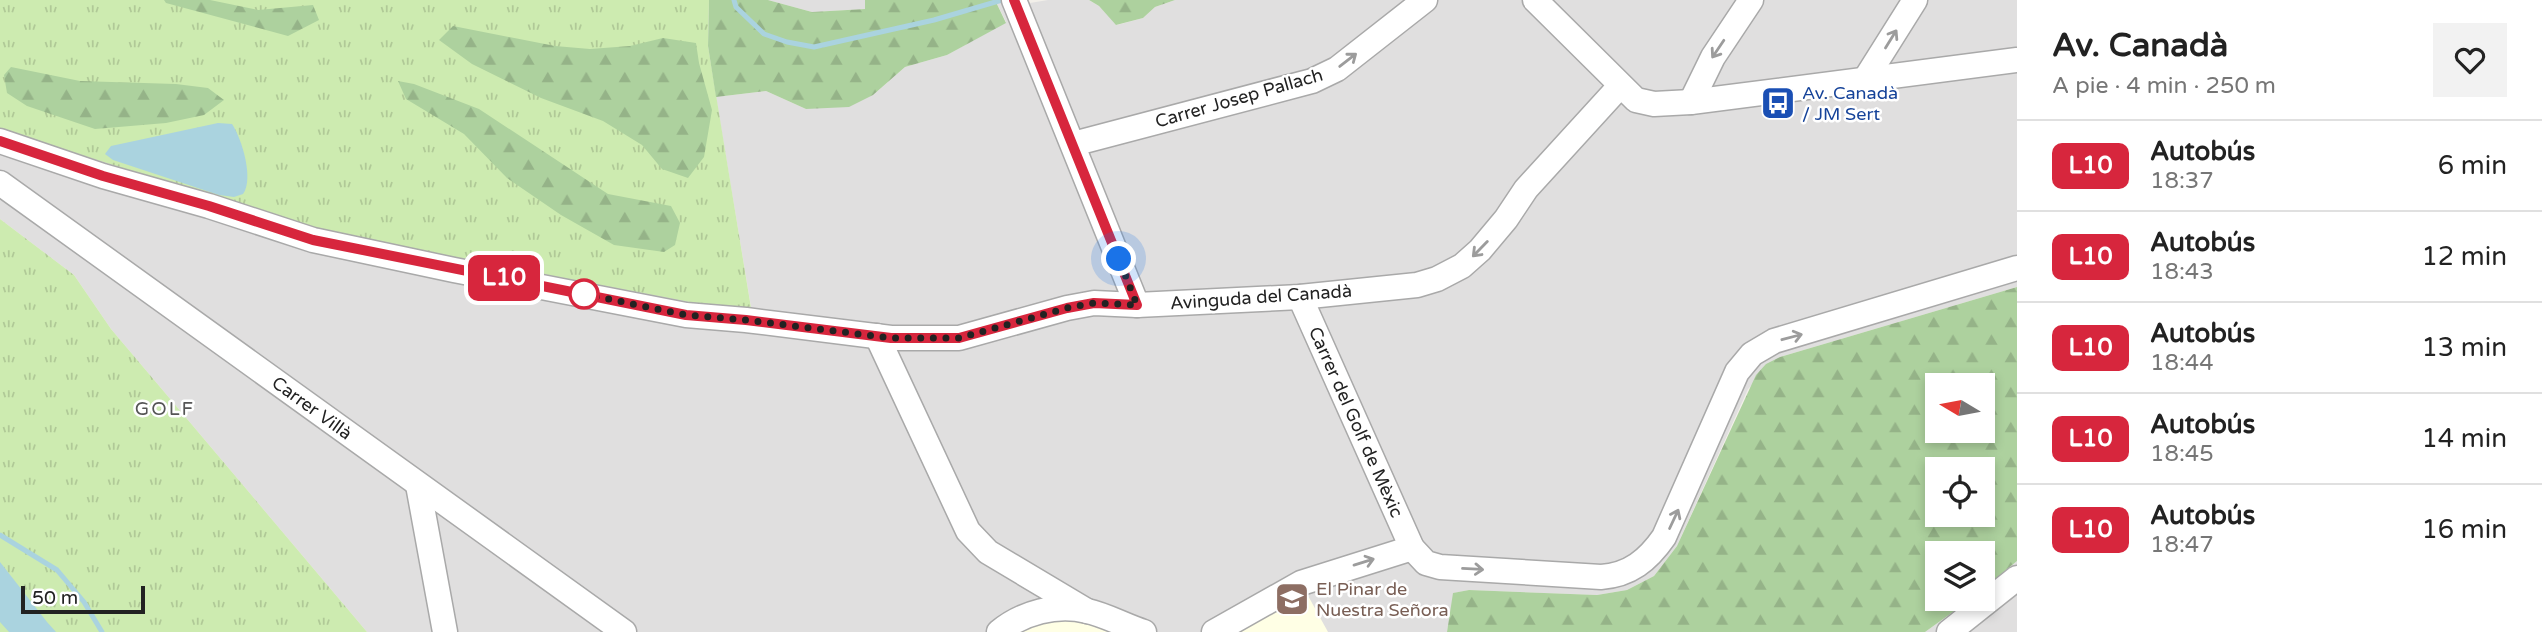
<!DOCTYPE html>
<html lang="es">
<meta charset="utf-8">
<style>
:root{--surface:#fff;--page:#f2f2f2;--text:#222;--muted:#767676;--line:#e0e0e0}
body{margin:0;font-family:"Varela Round",sans-serif;background:var(--page);color:var(--text);height:100vh;display:flex;flex-direction:column;font-size:26px;white-space:nowrap}
*{box-sizing:border-box;margin:0}
p{font-size:23px;color:var(--muted)}
.icon{flex:none;width:38px;height:38px;fill:none;stroke:currentColor;stroke-width:2;stroke-linecap:round;stroke-linejoin:round}
.map{position:relative;flex:1;overflow:hidden}
.panel{display:flex;flex-direction:column;background:var(--surface);width:525px}
.panel>*{flex:none}
.badge{padding:0 14px;border-radius:10px;font-size:24px;line-height:46px}
.needle{width:46px;rotate:280deg}
.fabs{position:absolute;left:1925px;top:373px;display:grid;gap:14px}
.fabs a{display:grid;place-items:center;width:70px;height:70px;border-radius:0px;background:var(--surface);box-shadow:0 4px 10px #0003;font-size:35px}
.scale{position:absolute;left:21px;bottom:18px;width:124px;box-sizing:border-box;padding-left:7px;border:4px solid #222;border-top:0;font-size:19px;line-height:24px;white-space:nowrap;color:#222;-webkit-text-stroke:5px #fff;paint-order:stroke}
.you{position:absolute;width:35px;height:35px;margin:-18px;border:5px solid #fff;border-radius:50%;background:#1a73e8;box-shadow:0 0 0 10px #1a73e833}
.map>.badge{position:absolute;translate:-50% -50%;box-shadow:0 0 0 4px #fff}
.round{display:grid;place-items:center;flex:none;width:74px;height:74px;border-radius:0px;background:var(--page)}
.overview{display:flex;align-items:center;justify-content:space-between;height:119px;padding:0 35px}
h1{font-size:33px;font-weight:700;line-height:52px}
ul{padding:0;list-style:none}
li{display:flex;align-items:center;gap:21px;height:91px;padding:0 35px;border-top:2px solid var(--line)}
li div{flex:1}
li b{display:block;font-size:26px}
li em{font-style:normal}
li .badge{min-width:77px;font-weight:700;text-align:center}
main{display:flex;flex:1;min-height:0}
.map>svg:first-child{display:block}
.residential{fill:#e0dfdf}
.education{fill:#ffffe5}
.grass{fill:url(#grass-tufts)}
.forest{fill:url(#forest-firs);fill-rule:evenodd}
.water{fill:#aad3df}
.lines{fill:none;stroke-linecap:round;stroke-linejoin:round}
.stream{stroke:#aad3df;stroke-width:5}
.minor-casing{stroke:#a9a9a9;stroke-width:27}
.minor{stroke:#fff;stroke-width:24}
.oneway{stroke:#9c9c9c}
.line-casing{stroke:#fff;stroke-width:16}
.line{stroke:#d7263d;stroke-width:10}
.walk{stroke:#222;stroke-width:7;stroke-dasharray:0 12.6}
.stop-dot{fill:#fff;stroke:#d7263d;stroke-width:3.5}
.labels{text-anchor:middle;dominant-baseline:central;stroke-width:5;stroke-linejoin:round;paint-order:stroke}
.transit-label{font-size:18px;fill:#164399;stroke:#fff;text-anchor:start}
.street-label{font-size:18px;fill:#222;stroke:#fff}
.education-label{font-size:18px;fill:#785e54;stroke:#fff;text-anchor:start}
.neighbourhood-label{font-size:19px;letter-spacing:2px;fill:#555;stroke:#fff}
</style>
<main>
<div class="map">
<svg width="2017" height="632" viewBox="0 0 2017 632">
<defs>
<pattern id="grass-tufts" width="24" height="20" patternUnits="userSpaceOnUse" patternTransform="scale(1.75)"><rect width="24" height="20" fill="#cdebb0"/><path d="M3 7l-1-3M5 7V3M7 7l1-3M15 17l-1-3M17 17v-4M19 17l1-3" fill="none" stroke="#b0c997"/></pattern>
<pattern id="forest-firs" width="22" height="20" patternUnits="userSpaceOnUse" patternTransform="scale(1.75)"><rect width="22" height="20" fill="#add19e"/><path d="M5 1l3.5 6h-7zM16 11l3.5 6h-7z" fill="#95b388"/></pattern>
</defs>
<rect width="100%" height="100%" fill="#f2efe9"/>
<g class="residential">
<path d="M 768,0 L 865,0 L 865,9 L 812,12 Z"/>
<path d="M 995,0 L 1028,0 L 1030,3 L 1048,0 L 1089,0 L 1099,6 L 1117,25 L 1143,18 L 1155,7 L 1175,0 L 2017,0 L 2017,287 L 1780,357 L 1748,389 L 1677,546 L 1654,576 L 1627,590 L 1597,595 L 1469,590 L 1454,593 L 1447,632 L 367,632 L 111,329 L 74,275 L 0,219 L 0,129 L 319,231 L 752,313 L 716,97 L 766,91 L 806,109 L 873,95 L 905,67 L 947,55 L 1006,22 Z"/>
<path d="M 2017,561 L 2017,632 L 1925,632 L 1971,599 L 1983,598 L 1983,589 Z"/>
</g>
<g class="education">
<path d="M 1301,583 L 1328,632 L 1214,632 Z"/>
<path d="M 1055,608 L 1144,632 L 999,632 Z"/>
</g>
<g class="grass">
<path d="M 0,0 L 709,0 L 708,46 L 752,314 L 319,231 L 0,129 Z"/>
<path d="M 0,219 L 74,275 L 111,329 L 367,632 L 0,632 Z"/>
</g>
<g class="forest">
<path d="M 164,0 L 210,0 L 258,10 L 313,5 L 319,20 L 288,36 L 166,3 Z"/>
<path d="M 709,0 L 768,0 L 812,12 L 865,9 L 865,0 L 995,0 L 1006,23 L 947,55 L 905,67 L 873,95 L 849,107 L 806,109 L 766,91 L 716,97 L 708,46 Z"/>
<path d="M 1089,0 L 1175,0 L 1155,7 L 1143,18 L 1116,25 L 1099,6 Z"/>
<path d="M 453,26 L 555,46 L 590,49 L 630,46 L 663,38 L 696,43 L 699,63 L 712,110 L 704,157 L 688,178 L 662,169 L 642,145 L 603,121 L 541,98 L 472,64 L 439,40 Z"/>
<path d="M 11,67 L 80,81 L 176,84 L 208,88 L 224,100 L 204,115 L 166,123 L 95,129 L 27,106 L 7,93 L 4,75 Z"/>
<path d="M 398,81 L 414,84 L 479,109 L 608,194 L 671,206 L 680,223 L 675,245 L 664,252 L 614,245 L 561,215 L 507,178 L 464,134 L 406,99 Z"/>
<path d="M 2017,287 L 2017,561 L 1983,589 L 1983,553 L 1937,553 L 1937,598 L 1971,599 L 1925,632 L 1447,632 L 1453,593 L 1469,590 L 1597,595 L 1627,590 L 1654,576 L 1677,546 L 1756,375 L 1766,364 L 1780,357 ZM 1937,385 L 1983,385 L 1983,430 L 1937,430 ZM 1937,469 L 1983,469 L 1983,514 L 1937,514 Z"/>
</g>
<g class="water">
<path d="M 218,123 L 232,124 C 242,139 254,179 243,194 L 234,197 L 219,195 L 113,160 L 105,154 L 111,146 Z"/>
<path d="M 0,562 L 47,622 L 56,632 L 9,632 L 0,622 Z"/>
</g>
<g class="lines">
<g class="stream">
<path d="M 734,0 L 736,7 L 764,34 L 787,42 L 814,47 L 934,20 L 1002,0"/>
<path d="M 0,535 L 57,570 L 84,602 L 102,632"/>
</g>
<g class="minor-casing">
<g id="minor">
<path d="M 1014,0 L 1137,305"/>
<path d="M 1535,0 L 1636,100 L 1654,104 L 1691,102 L 2017,60"/>
<path d="M 1866,78 L 1915,0"/>
<path d="M 1691,102 L 1713,57 L 1751,0"/>
<path d="M 0,141 L 103,176 L 209,206 L 313,240 L 454,270 L 686,315 L 746,320 L 891,338 L 959,338 L 1067,308 L 1094,303 L 1137,305 L 1300,297 L 1417,285 L 1437,279 L 1462,266 L 1480,250 L 1506,219 L 1526,189 L 1620,86"/>
<path d="M 1073,144 L 1312,81 L 1337,69 L 1425,0"/>
<path d="M 0,183 L 624,632"/>
<path d="M 1300,297 L 1412,548 L 1426,563 L 1440,567 L 1601,577 C 1630,575 1648,560 1664,537 L 1737,372 L 1752,354 L 1774,341 L 2017,268"/>
<path d="M 877,336 L 968,531 L 988,552 L 1087,611"/>
<path d="M 418,485 L 445,632"/>
<path d="M 999,632 C 1022,613 1057,603 1087,611 C 1106,615 1125,626 1144,632"/>
<path d="M 1214,632 L 1301,583 L 1412,548"/>
<path d="M 1949,632 L 2017,578"/>
</g>
</g>
<use href="#minor" class="minor"/>
</g>
<defs><path id="oneway-shaft" d="M-6 0H5M1.5-3L5.5 0L1.5 3" fill="none" stroke-width="1.6" stroke-linecap="round" stroke-linejoin="round" transform="scale(1.75)"/></defs>
<g class="oneway">
<use href="#oneway-shaft" transform="translate(1891 39) rotate(-58)"/>
<use href="#oneway-shaft" transform="translate(1718 49) rotate(124)"/>
<use href="#oneway-shaft" transform="translate(1348 60) rotate(-38)"/>
<use href="#oneway-shaft" transform="translate(1480 249) rotate(134)"/>
<use href="#oneway-shaft" transform="translate(1792 337) rotate(-15)"/>
<use href="#oneway-shaft" transform="translate(1674 519) rotate(-65)"/>
<use href="#oneway-shaft" transform="translate(1364 562) rotate(-17)"/>
<use href="#oneway-shaft" transform="translate(1473 569) rotate(3)"/>
</g>
<g class="lines">
<g class="line-casing">
<path id="line" d="M 0,141 L 103,176 L 209,206 L 313,240 L 686,315 L 746,320 L 891,338 L 959,338 L 1067,308 L 1094,303 L 1137,305 L 1014,0"/>
</g>
<use href="#line" class="line"/>
<path class="walk" d="M 584,294 L 686,315 L 746,320 L 891,338 L 959,338 L 1067,308 L 1094,303 L 1137,305 L 1119,259"/>
</g>
<defs>
<g id="bus-square" transform="scale(1.75)"><rect x="-9" y="-9" width="18" height="18" rx="4" fill="#1a4fb4" stroke="#fff"/><path d="M-5-6H5V4H4V6H2V4H-2V6H-4V4H-5ZM-3.5-4V0h7V-4ZM-3.5 1.2v1.5H-2V1.2ZM2 1.2v1.5H3.5V1.2Z" fill="#fff"/></g>
<g id="school-square" transform="scale(1.75)"><rect x="-9" y="-9" width="18" height="18" rx="4" fill="#8d6e63" stroke="#fff"/><path d="M0-5L7-2L0 1L-7-2ZM-4 1L0 2.5L4 1V4Q0 6-4 4Z" fill="#fff"/></g>
</defs>
<g fill-rule="evenodd">
<use href="#bus-square" x="1778" y="103"/>
<use href="#school-square" x="1292" y="599"/>
</g>
<circle class="stop-dot" cx="584" cy="294" r="14"/>
<g class="labels">
<g class="transit-label">
<text x="1802" y="93">Av. Canadà<tspan x="1802" dy="21">/ JM Sert</tspan></text>
</g>
<g class="street-label">
<text transform="translate(1239 98) rotate(-16)">Carrer Josep Pallach</text>
<text transform="translate(1261 297) rotate(-4)">Avinguda del Canadà</text>
<text transform="translate(312 408) rotate(36)">Carrer Villà</text>
<text transform="translate(1356 422) rotate(66)">Carrer del Golf de Mèxic</text>
</g>
<g class="education-label">
<text x="1316" y="589">El Pinar de<tspan x="1316" dy="21">Nuestra Señora</tspan></text>
</g>
<g class="neighbourhood-label">
<text x="165" y="409">GOLF</text>
</g>
</g>
</svg>
<div class="fabs">
<a><svg class="needle" viewBox="-14 -14 28 28"><path d="M0-13l5 13h-10z" fill="#e53935"/><path d="M0 13l5-13h-10z" fill="#767676"/></svg></a>
<a><svg class="icon" aria-label="locate" viewBox="0 0 24 24"><circle cx="12" cy="12" r="6"/><path d="M12 2v4M12 18v4M2 12h4M18 12h4"/></svg></a>
<a><svg class="icon" aria-label="layers" viewBox="0 0 24 24"><path d="M12 4l9 5-9 5-9-5zM3 14l9 5 9-5"/></svg></a>
</div>
<div class="scale">50 m</div>
<div class="you" style="left:1119px;top:259px"></div>
<b class="badge" style="left:504px;top:278px;background:#d7263d;color:#fff">L10</b>
</div>
<section class="panel">
<div class="overview"><div><h1>Av. Canadà</h1><p>A pie · 4 min · 250 m</p></div><a class="round"><svg class="icon" aria-label="heart" viewBox="0 0 24 24"><path d="M12 20l-8-8c-3-5 5-10 8-4 3-6 11-1 8 4z"/></svg></a></div>
<ul>
<li><span class="badge" style="background:#d7263d;color:#fff">L10</span><div><b>Autobús</b><p>18:37</p></div><em>6 min</em></li>
<li><span class="badge" style="background:#d7263d;color:#fff">L10</span><div><b>Autobús</b><p>18:43</p></div><em>12 min</em></li>
<li><span class="badge" style="background:#d7263d;color:#fff">L10</span><div><b>Autobús</b><p>18:44</p></div><em>13 min</em></li>
<li><span class="badge" style="background:#d7263d;color:#fff">L10</span><div><b>Autobús</b><p>18:45</p></div><em>14 min</em></li>
<li><span class="badge" style="background:#d7263d;color:#fff">L10</span><div><b>Autobús</b><p>18:47</p></div><em>16 min</em></li>
</ul>
</section>
</main>
